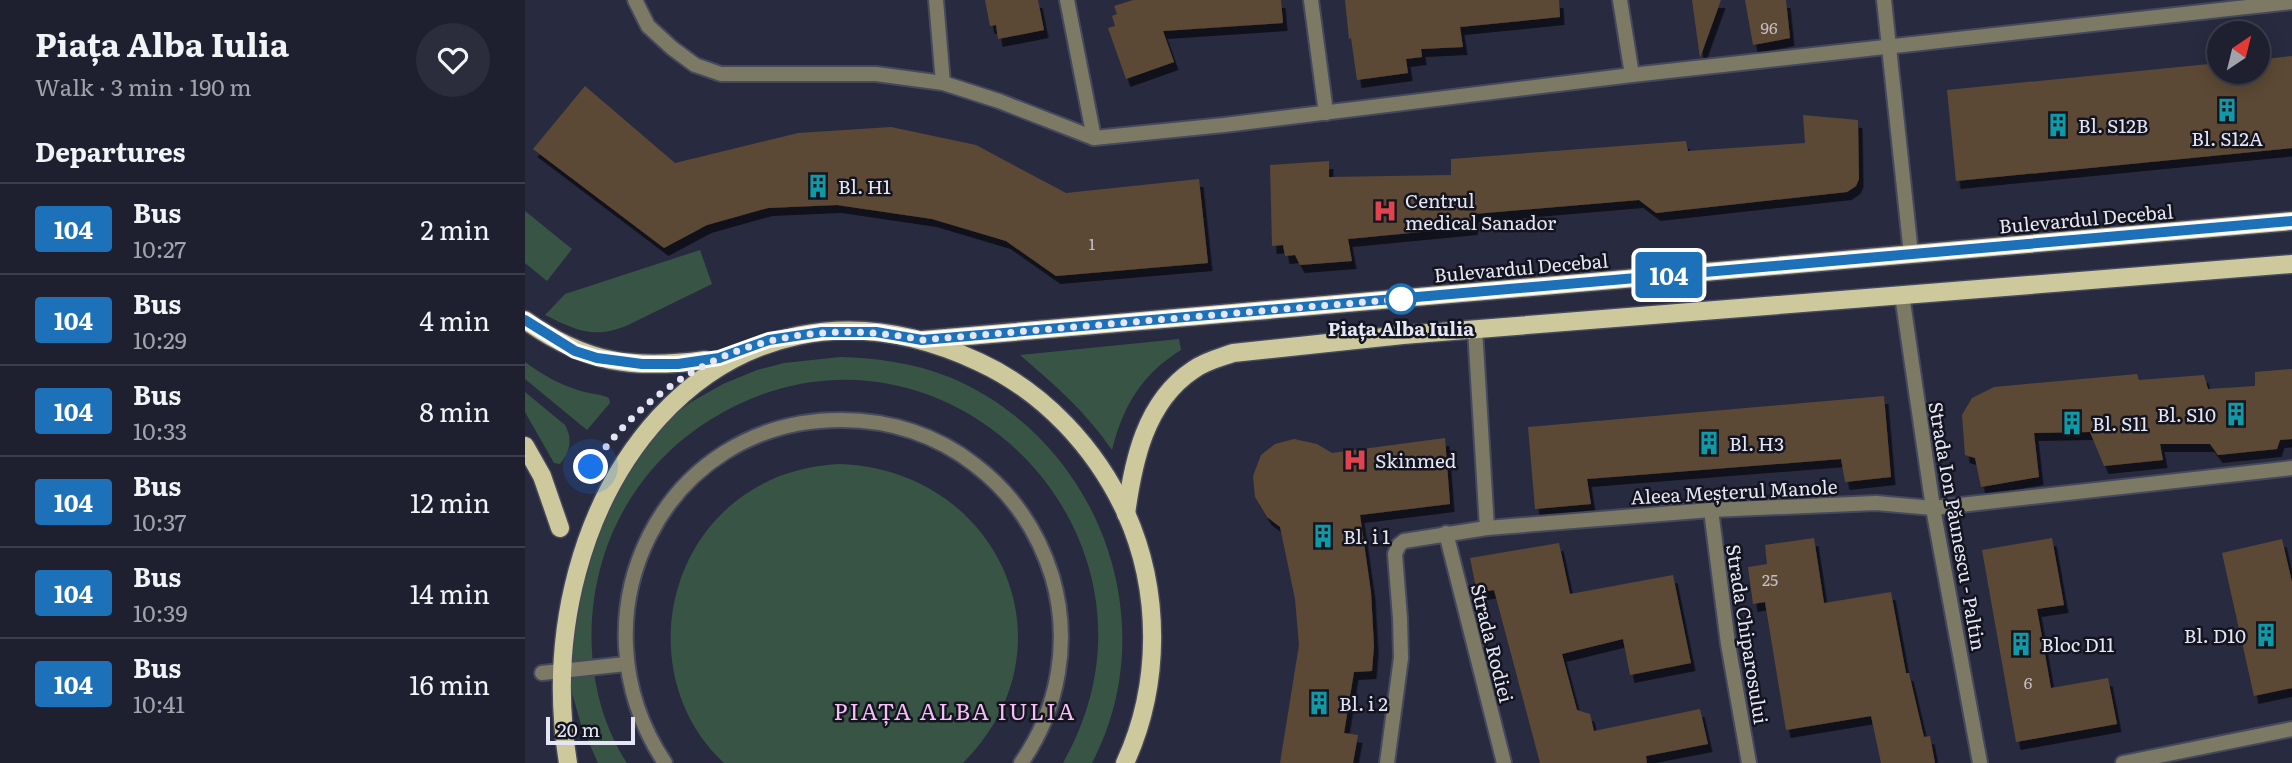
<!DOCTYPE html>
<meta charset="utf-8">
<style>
:root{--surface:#1e2030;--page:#2b2d3c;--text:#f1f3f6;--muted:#a1a3ab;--line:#3c3e4c}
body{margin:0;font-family:Literata,serif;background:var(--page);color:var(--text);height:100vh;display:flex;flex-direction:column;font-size:26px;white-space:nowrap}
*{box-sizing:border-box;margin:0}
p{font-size:23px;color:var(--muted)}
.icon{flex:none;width:38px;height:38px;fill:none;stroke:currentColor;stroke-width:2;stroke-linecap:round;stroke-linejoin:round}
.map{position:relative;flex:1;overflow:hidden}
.sheet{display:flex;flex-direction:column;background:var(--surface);width:525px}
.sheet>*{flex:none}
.badge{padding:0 14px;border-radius:5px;font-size:24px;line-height:46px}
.needle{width:46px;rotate:35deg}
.controls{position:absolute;left:1682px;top:21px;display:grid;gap:14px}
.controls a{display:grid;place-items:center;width:63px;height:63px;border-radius:50%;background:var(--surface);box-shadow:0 4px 18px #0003,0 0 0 2px var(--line);font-size:35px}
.scale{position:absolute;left:21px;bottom:18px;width:89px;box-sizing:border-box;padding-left:7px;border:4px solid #e5e6f5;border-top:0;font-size:19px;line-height:24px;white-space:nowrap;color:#e5e6f5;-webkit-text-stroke:5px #13141e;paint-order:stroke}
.you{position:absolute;width:35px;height:35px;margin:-18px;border:5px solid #fff;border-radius:50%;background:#1a73e8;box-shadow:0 0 0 10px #1a73e833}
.map>.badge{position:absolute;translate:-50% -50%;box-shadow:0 0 0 4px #fff}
h2{padding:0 35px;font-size:26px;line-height:63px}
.round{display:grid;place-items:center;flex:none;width:74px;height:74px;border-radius:37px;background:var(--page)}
.overview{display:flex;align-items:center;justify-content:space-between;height:119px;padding:0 35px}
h1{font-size:33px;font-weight:700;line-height:52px}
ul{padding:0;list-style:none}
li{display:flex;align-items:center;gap:21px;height:91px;padding:0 35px;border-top:2px solid var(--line)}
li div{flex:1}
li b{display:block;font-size:26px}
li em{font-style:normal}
li .badge{min-width:77px;font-weight:700;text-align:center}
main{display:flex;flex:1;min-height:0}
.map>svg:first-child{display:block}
.green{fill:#385444}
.building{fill:#5c4835;filter:url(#shadow)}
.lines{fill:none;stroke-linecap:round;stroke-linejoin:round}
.service-casing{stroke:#46485d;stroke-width:18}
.minor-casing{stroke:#46485d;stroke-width:18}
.primary-casing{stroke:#46485d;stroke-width:21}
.service{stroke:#7c7a65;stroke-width:14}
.minor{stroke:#7c7a65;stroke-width:14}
.primary{stroke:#cdc99d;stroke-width:18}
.line-casing{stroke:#fff;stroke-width:16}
.line{stroke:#1d71b8;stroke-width:10}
.walk{stroke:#e5e6f5;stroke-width:7;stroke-dasharray:0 12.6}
.stop-dot{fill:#fff;stroke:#1d71b8;stroke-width:3.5}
.labels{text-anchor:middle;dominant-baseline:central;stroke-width:5;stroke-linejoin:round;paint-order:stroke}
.number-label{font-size:16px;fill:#c3bec5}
.poi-label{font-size:19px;fill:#e5e6f5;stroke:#13141e;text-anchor:start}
.street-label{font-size:19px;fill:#e5e6f5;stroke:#13141e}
.stop-label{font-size:19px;font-weight:bold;fill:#e5e6f5;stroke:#13141e}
.quarter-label{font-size:23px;letter-spacing:2px;fill:#f7bef8;stroke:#13141e}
</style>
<main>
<section class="sheet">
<div class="overview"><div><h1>Piața Alba Iulia</h1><p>Walk · 3 min · 190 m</p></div><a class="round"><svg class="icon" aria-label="heart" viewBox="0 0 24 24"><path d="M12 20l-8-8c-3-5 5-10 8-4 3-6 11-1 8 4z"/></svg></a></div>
<h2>Departures</h2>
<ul>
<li><span class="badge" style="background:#1d71b8;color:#fff">104</span><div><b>Bus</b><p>10:27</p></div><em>2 min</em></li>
<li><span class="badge" style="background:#1d71b8;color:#fff">104</span><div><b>Bus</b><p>10:29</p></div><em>4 min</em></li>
<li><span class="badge" style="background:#1d71b8;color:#fff">104</span><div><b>Bus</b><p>10:33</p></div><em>8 min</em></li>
<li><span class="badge" style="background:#1d71b8;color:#fff">104</span><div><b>Bus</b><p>10:37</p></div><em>12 min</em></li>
<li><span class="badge" style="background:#1d71b8;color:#fff">104</span><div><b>Bus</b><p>10:39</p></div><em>14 min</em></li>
<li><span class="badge" style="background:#1d71b8;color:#fff">104</span><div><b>Bus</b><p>10:41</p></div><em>16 min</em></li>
</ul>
</section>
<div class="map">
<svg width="1767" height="763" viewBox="0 0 1767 763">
<defs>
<filter id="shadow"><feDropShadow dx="4.5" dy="8" stdDeviation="0" flood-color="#0009"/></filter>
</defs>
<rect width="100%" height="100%" fill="#282a40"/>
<g class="green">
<path d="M 0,211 L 47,249 L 22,281 L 0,263 Z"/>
<path d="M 175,250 L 187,284 L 101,326 C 68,339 50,330 20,315 L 40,294 Z"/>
<path d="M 654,339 L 656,350 C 617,374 598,406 587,450 C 562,413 529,384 495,355 Z"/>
<path d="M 315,357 C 352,358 389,363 424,377 C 572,438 642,620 567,763 L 538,763 C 669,533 409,280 185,420 C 133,452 94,503 77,562 C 58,627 64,705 102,763 L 73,763 L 56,725 L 46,689 L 41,653 L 56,544 L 137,424 L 166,402 L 198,384 L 232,370 L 259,363 Z"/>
<path d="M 0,362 C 18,375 35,385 56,391 C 66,394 76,394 84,398 L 85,403 L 62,430 L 0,379 Z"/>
<path d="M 0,392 L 40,425 C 48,440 45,451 35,464 L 29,463 L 0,412 Z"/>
<path d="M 314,464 C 474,469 554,647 438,763 L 199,763 C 117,687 132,548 227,490 C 254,473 283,466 314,464 Z"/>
</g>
<g class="building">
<path d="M 460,0 L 513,0 L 519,30 L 473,39 L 471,25 L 465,26 Z"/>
<path d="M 608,0 L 756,0 L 758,23 L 638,31 L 649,62 L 601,79 L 583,28 L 590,26 L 587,16 L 592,14 L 589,6 Z"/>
<path d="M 820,0 L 1034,0 L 1035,17 L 935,27 L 938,47 L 896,49 L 897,57 L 881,59 L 883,73 L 832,80 L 826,38 L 824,39 Z"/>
<path d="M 1167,0 L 1196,0 L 1175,58 Z"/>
<path d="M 1220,0 L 1261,0 L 1265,38 L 1228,45 Z"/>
<path d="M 1767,56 L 1767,148 L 1431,181 L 1422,90 L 1694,63 L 1694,72 L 1732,72 L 1732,60 Z"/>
<path d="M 60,86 L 150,163 L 273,133 L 366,127 L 451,145 L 541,193 L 674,179 L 683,263 L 531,276 L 481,241 L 407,219 L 312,205 L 243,208 L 182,225 L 139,248 L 8,149 Z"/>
<path d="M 1278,115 L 1333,120 L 1334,179 L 1331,186 L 1322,192 L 1131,213 L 1114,200 L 949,214 L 948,227 L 823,239 L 827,261 L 775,265 L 770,255 L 760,256 L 758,245 L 747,246 L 745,165 L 804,161 L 804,177 L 926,175 L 926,159 L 1161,141 L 1163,151 L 1280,143 Z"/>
<path d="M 1767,369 L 1767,439 L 1755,440 L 1752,449 L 1693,455 L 1685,444 L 1635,444 L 1638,460 L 1579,466 L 1565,432 L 1509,433 L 1514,477 L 1456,487 L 1450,458 L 1440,455 L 1437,415 L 1447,398 L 1469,387 L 1612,374 L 1614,380 L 1679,375 L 1683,389 L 1730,386 L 1730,372 Z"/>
<path d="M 1359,396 L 1366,477 L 1320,482 L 1316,459 L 1062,479 L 1066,504 L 1010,509 L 1003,427 Z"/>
<path d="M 920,438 L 925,504 L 835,515 L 846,592 L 849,646 L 847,671 L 829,672 L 819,733 L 833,735 L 828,763 L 755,763 L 774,645 L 770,599 L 755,527 L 742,517 L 730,497 L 728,476 L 736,455 L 750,444 L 769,439 L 792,444 L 807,453 Z"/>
<path d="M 1289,538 L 1299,603 L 1366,592 L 1381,673 L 1384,673 L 1399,737 L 1405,736 L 1410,763 L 1356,763 L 1346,716 L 1261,730 L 1240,602 L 1228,604 L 1223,567 L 1242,564 L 1240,545 Z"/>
<path d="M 1527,538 L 1539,605 L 1512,609 L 1526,688 L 1583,678 L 1592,724 L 1491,742 L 1457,550 Z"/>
<path d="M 1757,539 L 1767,582 L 1767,688 L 1729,696 L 1697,553 Z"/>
<path d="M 1034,543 L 1045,594 L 1148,575 L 1166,663 L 1105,675 L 1098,639 L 1037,654 L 1052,710 L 1065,714 L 1069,731 L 1175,709 L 1183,744 L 1121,756 L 1122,763 L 1015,763 L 969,590 L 952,593 L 945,558 Z"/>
</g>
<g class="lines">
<g class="service-casing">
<g id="service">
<path d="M 110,0 L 123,26 L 147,48 L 170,65 L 196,74 L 351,74 L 418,83 L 474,101 L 569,138 L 699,125 L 1107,75 L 1767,2"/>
<path d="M 411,0 L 418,83"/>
<path d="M 17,673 L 101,664"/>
<path d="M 140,763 C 42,616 137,419 317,420 C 365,420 412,435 450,465 C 487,493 513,532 527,576 C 546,640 534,709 496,763"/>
</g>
</g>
<g class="minor-casing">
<g id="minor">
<path d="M 542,0 L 569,138"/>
<path d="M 786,0 L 801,113"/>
<path d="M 1095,0 L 1107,75"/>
<path d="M 1359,0 L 1386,254"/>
<path d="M 1377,295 L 1408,508 L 1455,763"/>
<path d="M 950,329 L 962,528"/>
<path d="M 1186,510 L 1203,644 L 1224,763"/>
<path d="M 921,533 L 979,763"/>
<path d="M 862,763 L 876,658 L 875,618 L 870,554 L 874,545 L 879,541 L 962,528 L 1186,510 L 1351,503 L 1408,508 L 1767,468"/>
<path d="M 1598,763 L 1767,729"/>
</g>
</g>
<g class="primary-casing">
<g id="primary">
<path d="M 0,320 C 60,363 108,370 180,360"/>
<path d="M 397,340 L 1767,221"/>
<path d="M 0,446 L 17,476 L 35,528"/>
<path d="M 601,514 C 608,462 620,402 668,370 C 680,361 694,358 708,353 L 878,335 L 1767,264"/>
<path d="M 43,763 C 0,499 192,239 454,362 C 519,392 571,448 601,513 C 636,591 636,685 600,763"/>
</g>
</g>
<use href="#service" class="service"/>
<use href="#minor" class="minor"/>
<use href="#primary" class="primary"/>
</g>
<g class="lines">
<g class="line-casing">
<path id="line" d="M 0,320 L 50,351 L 72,358 L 117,364 L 153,364 L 194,358 L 244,340 L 297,332 L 351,332 L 397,340 L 1767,221"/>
</g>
<use href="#line" class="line"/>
<path class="walk" d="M 66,467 C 144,355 265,313 397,340 L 876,299"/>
</g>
<defs>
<g id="building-bare" transform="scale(1.89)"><path d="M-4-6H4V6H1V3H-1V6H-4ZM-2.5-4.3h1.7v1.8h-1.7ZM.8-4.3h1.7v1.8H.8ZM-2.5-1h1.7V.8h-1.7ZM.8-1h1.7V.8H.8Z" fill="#0f9aa8" stroke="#13141e" stroke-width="2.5" paint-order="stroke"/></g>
<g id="hospital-bare" transform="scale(1.89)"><path d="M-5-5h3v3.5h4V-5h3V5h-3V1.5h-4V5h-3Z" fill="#e0444e" stroke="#13141e" stroke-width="2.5" paint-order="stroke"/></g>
</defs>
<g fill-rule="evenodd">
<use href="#building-bare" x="1702" y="110"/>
<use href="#building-bare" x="1533" y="125"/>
<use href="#building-bare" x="293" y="186"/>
<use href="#hospital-bare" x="860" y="211"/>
<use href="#building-bare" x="1711" y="414"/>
<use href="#building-bare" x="1547" y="423"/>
<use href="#building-bare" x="1184" y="443"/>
<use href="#hospital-bare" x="830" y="460"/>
<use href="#building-bare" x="798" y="536"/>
<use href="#building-bare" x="1741" y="635"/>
<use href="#building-bare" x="1496" y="644"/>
<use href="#building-bare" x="794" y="703"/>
</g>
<circle class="stop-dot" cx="876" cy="299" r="14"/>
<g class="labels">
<g class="number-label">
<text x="1244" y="27">96</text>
<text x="567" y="243">1</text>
<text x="1245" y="579">25</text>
<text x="1503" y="682">6</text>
</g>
<g class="poi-label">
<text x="1553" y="125">Bl. S12B</text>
<text x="1702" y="138" text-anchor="middle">Bl. S12A</text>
<text x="313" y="186">Bl. H1</text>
<text x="880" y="200">Centrul<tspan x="880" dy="22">medical Sanador</tspan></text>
<text x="1691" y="414" text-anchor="end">Bl. S10</text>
<text x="1567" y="423">Bl. S11</text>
<text x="1204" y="443">Bl. H3</text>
<text x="850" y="460">Skinmed</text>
<text x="818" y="536">Bl. i 1</text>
<text x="1721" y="635" text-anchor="end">Bl. D10</text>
<text x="1516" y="644">Bloc D11</text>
<text x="814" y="703">Bl. i 2</text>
</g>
<g class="street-label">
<text transform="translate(1561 218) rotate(-5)">Bulevardul Decebal</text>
<text transform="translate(996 267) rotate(-5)">Bulevardul Decebal</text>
<text transform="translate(1209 491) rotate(-3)">Aleea Meșterul Manole</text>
<text transform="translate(1433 526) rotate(80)">Strada Ion Păunescu - Paltin</text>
<text transform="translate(1223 634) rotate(81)">Strada Chiparosului</text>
<text transform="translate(968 643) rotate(76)">Strada Rodiei</text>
</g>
<g class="stop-label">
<text x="876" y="328">Piața Alba Iulia</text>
</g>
<g class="quarter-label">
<text x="430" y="710">PIAȚA ALBA IULIA</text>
</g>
</g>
</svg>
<div class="controls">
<a><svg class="needle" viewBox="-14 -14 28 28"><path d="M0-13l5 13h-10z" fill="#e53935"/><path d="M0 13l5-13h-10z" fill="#a1a3ab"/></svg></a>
</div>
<div class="scale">20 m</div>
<div class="you" style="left:66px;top:467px"></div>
<b class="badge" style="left:1144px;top:275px;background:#1d71b8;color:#fff">104</b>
</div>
</main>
